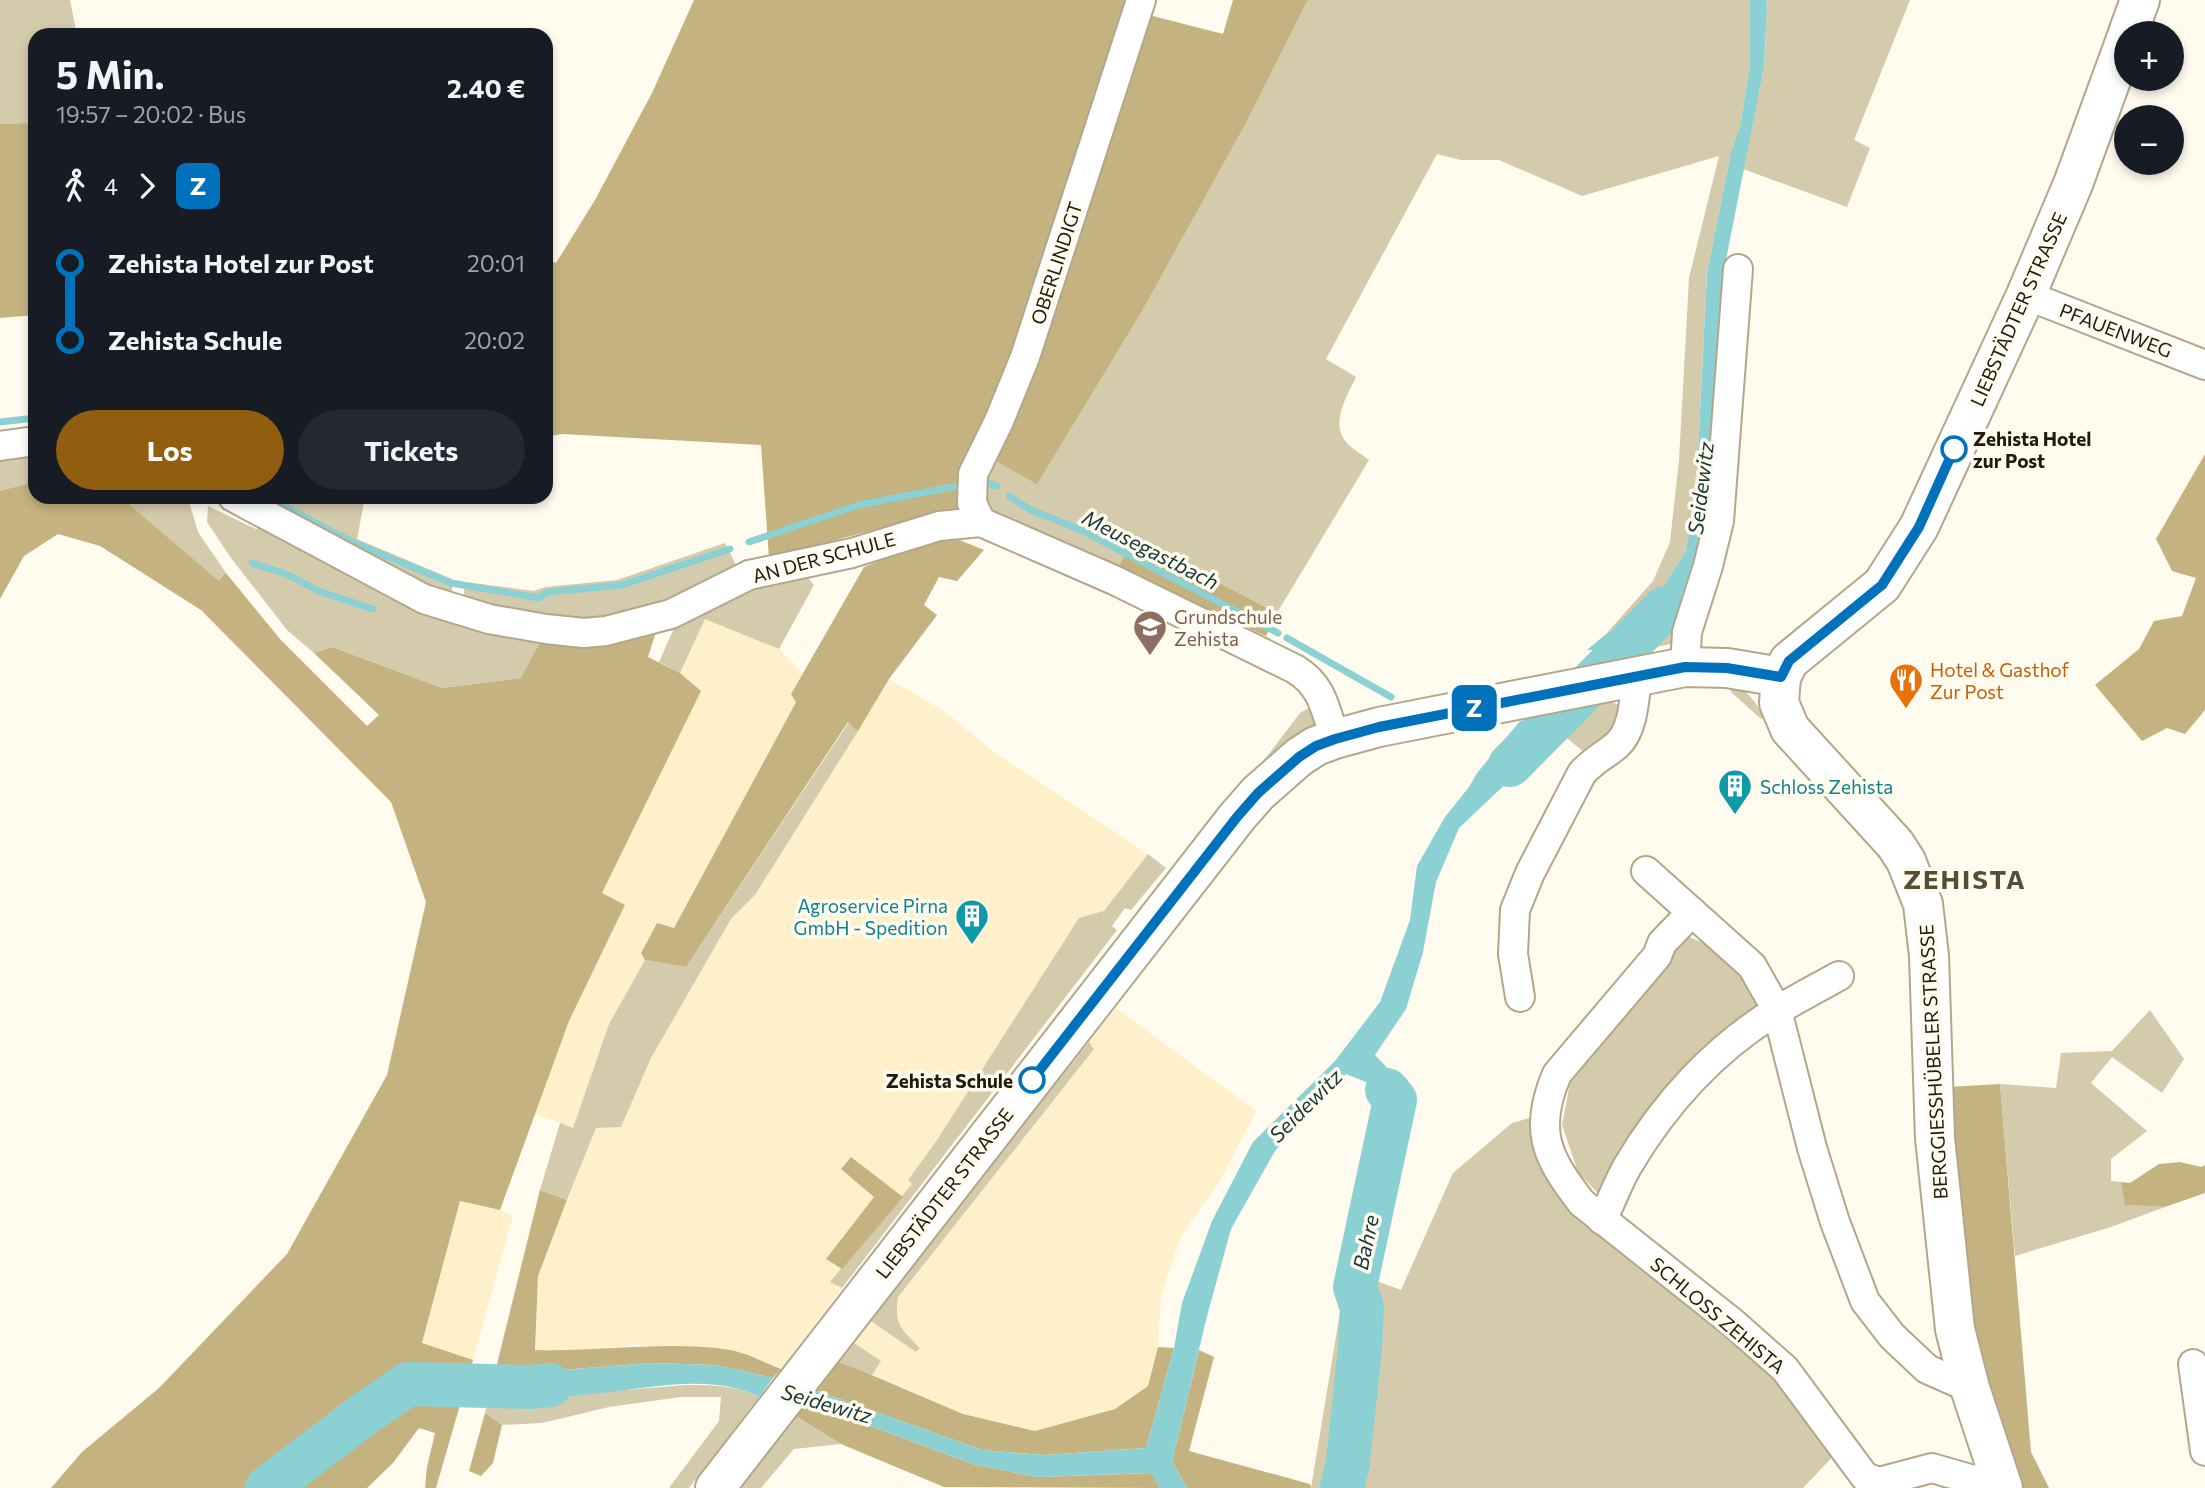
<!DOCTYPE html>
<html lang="de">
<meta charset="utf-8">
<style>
:root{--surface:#171b24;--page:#242831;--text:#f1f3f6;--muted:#9ea1a6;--accent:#915e0f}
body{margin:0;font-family:Commissioner,sans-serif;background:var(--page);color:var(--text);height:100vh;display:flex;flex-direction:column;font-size:26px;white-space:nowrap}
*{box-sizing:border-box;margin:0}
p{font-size:23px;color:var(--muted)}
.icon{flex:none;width:38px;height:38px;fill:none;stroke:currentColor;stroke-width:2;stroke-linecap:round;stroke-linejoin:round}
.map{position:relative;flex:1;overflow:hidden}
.drawer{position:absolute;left:28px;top:28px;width:525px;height:476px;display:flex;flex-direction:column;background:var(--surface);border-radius:21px;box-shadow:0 4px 10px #0003}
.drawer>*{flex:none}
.badge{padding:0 14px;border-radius:10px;font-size:24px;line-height:46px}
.buttons{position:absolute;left:2114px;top:21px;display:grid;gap:14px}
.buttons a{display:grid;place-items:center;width:70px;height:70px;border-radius:50%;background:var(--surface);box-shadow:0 4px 10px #0003;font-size:35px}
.map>.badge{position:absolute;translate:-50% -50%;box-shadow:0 0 0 4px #fff}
.legs{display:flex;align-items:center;gap:10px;height:77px;padding:0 28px;font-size:23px}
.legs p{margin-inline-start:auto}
.head{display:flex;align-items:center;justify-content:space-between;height:119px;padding:0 28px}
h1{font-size:38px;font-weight:700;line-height:52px}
.cta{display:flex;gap:14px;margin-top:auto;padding:14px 28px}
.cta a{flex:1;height:80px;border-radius:42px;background:var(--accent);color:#fff;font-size:28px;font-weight:700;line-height:80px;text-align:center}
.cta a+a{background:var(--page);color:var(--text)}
ul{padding:0 28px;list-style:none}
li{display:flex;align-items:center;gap:24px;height:77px;font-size:26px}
li i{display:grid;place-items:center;width:10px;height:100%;margin:0 9px;background:currentColor}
li i::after{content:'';width:18px;height:18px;margin:-9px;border:5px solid;border-radius:50%;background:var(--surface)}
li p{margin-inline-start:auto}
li:first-child i{background:linear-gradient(#0000 50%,currentColor 0)}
li:last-child i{background:linear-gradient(currentColor 50%,#0000 0)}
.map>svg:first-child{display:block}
.built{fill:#fef0ca}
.green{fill:#d4caac}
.forest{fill:#c4b380}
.water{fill:#8bd0d3}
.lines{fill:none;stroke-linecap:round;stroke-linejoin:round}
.stream{stroke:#8bd0d3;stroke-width:7}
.river{stroke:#8bd0d3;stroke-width:44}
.minor-casing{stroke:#b2a78a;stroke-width:32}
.secondary-casing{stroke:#b2a78a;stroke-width:42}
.minor{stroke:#fff;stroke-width:28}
.secondary{stroke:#fff;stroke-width:38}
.line-1-casing{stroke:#fff;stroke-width:16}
.line-1{stroke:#0072bc;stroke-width:10}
.stop-1-dot{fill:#fff;stroke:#0072bc;stroke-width:3.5}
.labels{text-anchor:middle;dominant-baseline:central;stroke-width:7;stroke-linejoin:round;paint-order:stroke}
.street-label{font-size:19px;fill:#1f1b10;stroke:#fffbee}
.stop-label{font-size:19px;font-weight:bold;fill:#1f1b10;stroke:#fffbee;text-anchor:start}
.education-label{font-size:19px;fill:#785e54;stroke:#fffbee;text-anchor:start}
.food-label{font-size:19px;fill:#c56008;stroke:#fffbee;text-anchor:start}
.culture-label{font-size:19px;fill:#0d838f;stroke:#fffbee;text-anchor:start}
.water-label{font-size:21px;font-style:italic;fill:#16383a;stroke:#fffbee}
.district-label{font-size:26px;font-weight:bold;letter-spacing:2px;fill:#564d33;stroke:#fffbee}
</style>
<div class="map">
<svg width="2205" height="1488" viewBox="0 0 2205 1488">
<rect width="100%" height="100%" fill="#fffbee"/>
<g class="built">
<path d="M 705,618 L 779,649 L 802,673 L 791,694 L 796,701 L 674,929 L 656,923 L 641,952 L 645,960 L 609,1024 L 573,1128 L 535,1114 L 569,1021 L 625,906 L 602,893 L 701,691 L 680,673 Z"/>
<path d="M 889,679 L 944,711 L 995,753 L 1148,854 L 908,1180 L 912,1184 L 903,1197 L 851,1158 L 842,1169 L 874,1197 L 827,1259 L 842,1269 L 831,1282 L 842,1288 L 781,1369 L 727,1349 L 637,1345 L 569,1351 L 535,1350 L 538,1276 L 596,1128 L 621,1127 L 651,1058 L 731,919 L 755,895 Z"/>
<path d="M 1116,1008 L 1256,1111 L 1218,1184 L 1181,1236 L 1161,1296 L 1158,1347 L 1148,1386 L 1115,1409 L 1035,1431 L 963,1414 L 872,1375 L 880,1361 L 854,1343 L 868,1319 L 916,1352 L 920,1347 L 901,1328 L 895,1315 L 898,1297 L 1094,1049 L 1089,1042 Z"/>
<path d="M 460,1201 L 500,1210 L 513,1216 L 473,1360 L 422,1344 Z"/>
</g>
<g class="green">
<path d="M 0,0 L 70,0 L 77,35 L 35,35 L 35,126 L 26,123 L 0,124 Z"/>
<path d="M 1308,0 L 1750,0 L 1750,65 L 1740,127 L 1731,152 L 1707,273 L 1696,492 L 1686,551 L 1655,599 L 1633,624 L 1606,634 L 1653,581 L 1670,542 L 1679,460 L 1689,278 L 1719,156 L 1582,196 L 1499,160 L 1461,160 L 1437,154 L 1326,359 L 1356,377 C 1347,396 1330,422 1346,442 C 1352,449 1362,454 1369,460 L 1277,613 L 1135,539 L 1117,570 L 1008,521 L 985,506 L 988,457 L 1037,483 L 1141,313 L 1245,125 Z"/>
<path d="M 1766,0 L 1910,0 L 1854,140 L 1870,148 L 1847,207 L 1743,169 L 1764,67 L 1767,9 Z"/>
<path d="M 35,447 L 35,484 L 0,491 L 0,452 Z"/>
<path d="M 112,497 L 188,498 L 198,532 L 226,573 L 220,582 L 129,504 Z"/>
<path d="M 247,497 L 365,497 L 357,539 L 452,579 L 452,590 L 448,598 Z"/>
<path d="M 208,506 L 256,529 L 264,524 L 544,635 L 522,678 L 442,688 L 332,647 L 314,653 L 287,630 L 231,558 L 207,522 Z"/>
<path d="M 725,543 L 735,563 L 736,572 L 670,606 L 607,625 L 463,603 L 465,582 L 534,591 L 545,587 L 617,580 Z"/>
<path d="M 805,574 L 814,585 L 779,649 L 705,619 L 680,673 L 659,662 L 679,617 L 750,587 Z"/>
<path d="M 1688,600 L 1675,643 L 1647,649 L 1658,639 Z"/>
<path d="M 1729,684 C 1748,689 1754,700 1764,717 L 1761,719 L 1731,692 Z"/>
<path d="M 1611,701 L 1618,705 L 1621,712 L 1609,736 L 1584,752 L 1562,734 L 1593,703 Z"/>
<path d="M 1312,706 L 1315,723 L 1307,738 L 1249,780 L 1300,713 Z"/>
<path d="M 849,722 L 858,731 L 755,895 L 731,919 L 651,1058 L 621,1127 L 596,1128 L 567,1200 L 540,1190 L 560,1123 L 573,1128 L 609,1024 L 645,960 L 686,967 Z"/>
<path d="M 1148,854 L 1166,868 L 1131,910 L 1125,908 L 1112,926 L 1117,930 L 842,1288 L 830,1282 L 912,1184 L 908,1180 L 937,1140 L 1079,918 L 1104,911 Z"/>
<path d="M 1686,936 L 1725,951 L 1773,1009 L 1749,1025 L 1607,1203 L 1578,1172 L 1562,1125 L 1570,1083 Z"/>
<path d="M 2150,1010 L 2184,1059 L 2162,1093 L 2112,1057 L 2091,1083 L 2147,1131 L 2111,1159 L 2111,1181 L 2121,1182 L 2126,1205 L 2165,1207 L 2111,1227 L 2015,1256 L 2000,1084 L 2056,1088 L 2061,1053 L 2112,1051 Z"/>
<path d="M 1089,1042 L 1094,1049 L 898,1297 C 894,1326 901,1328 920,1348 L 916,1352 L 868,1319 Z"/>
<path d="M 1533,1117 L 1539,1157 L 1729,1326 L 1838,1451 L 1803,1488 L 1311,1488 L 1347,1270 L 1401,1290 L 1453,1173 L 1512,1123 Z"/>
<path d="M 842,1343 L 854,1343 L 881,1361 L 872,1375 L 829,1359 Z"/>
<path d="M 686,1385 C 713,1385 735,1385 759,1397 L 689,1488 L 669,1488 L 719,1421 L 721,1397 L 681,1397 L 609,1407 L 542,1423 L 502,1425 L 485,1413 L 488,1401 Z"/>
<path d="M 791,1413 L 841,1444 L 794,1449 L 761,1488 L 734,1488 Z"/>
</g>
<g class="forest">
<path d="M 694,0 L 1135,0 L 957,514 L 940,512 L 769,558 L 761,445 L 562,434 L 546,437 L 546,260 L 556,263 L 595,200 L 652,93 Z"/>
<path d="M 1233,0 L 1308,0 L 1245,125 L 1141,313 L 1037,484 L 988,457 L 1141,13 L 1223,34 Z"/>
<path d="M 26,123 L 35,126 L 35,315 L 0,318 L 0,124 Z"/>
<path d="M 2205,454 L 2205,710 L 2185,734 L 2167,728 L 2142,741 L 2095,685 L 2139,649 L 2154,621 L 2182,616 L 2196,578 L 2172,571 L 2156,539 Z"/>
<path d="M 28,484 L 35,484 L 35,497 L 112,497 L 129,504 L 219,581 L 226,573 L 280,639 L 367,726 L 379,715 L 314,653 L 332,647 L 442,688 L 521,678 L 544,635 L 657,629 L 648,657 L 680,673 L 701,691 L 602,893 L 625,905 L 569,1021 L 500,1210 L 460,1201 L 422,1343 L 473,1360 L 436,1488 L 425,1488 L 427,1467 L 435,1433 L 419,1428 L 393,1463 L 367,1488 L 51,1488 L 82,1452 L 159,1388 L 287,1254 L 387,1075 L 426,902 L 391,802 L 201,610 L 100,546 L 58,534 L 24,556 L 0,599 L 0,491 Z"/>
<path d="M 940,537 L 952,537 L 984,550 L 957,581 L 939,577 L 924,605 L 937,615 L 889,679 L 858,731 L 848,722 L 686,967 L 645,960 L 641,953 L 657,923 L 674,928 L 796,702 L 791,694 L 864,567 Z"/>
<path d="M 1134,538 L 1277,613 L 1266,636 L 1117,570 Z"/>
<path d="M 2000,1084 L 2031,1452 L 2049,1488 L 2021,1488 L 1971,1327 L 1946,1087 Z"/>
<path d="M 851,1157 L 903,1197 L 842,1269 L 826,1259 L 874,1197 L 841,1169 Z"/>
<path d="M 2180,1162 L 2201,1167 L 2205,1165 L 2205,1193 L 2165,1207 L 2125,1205 L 2121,1182 L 2130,1183 L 2159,1164 Z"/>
<path d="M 540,1190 L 567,1200 L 538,1276 L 535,1350 C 598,1352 661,1341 724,1349 C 743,1351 763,1362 781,1369 L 773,1378 L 716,1365 L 649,1363 L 538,1372 L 496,1368 Z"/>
<path d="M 1158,1347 L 1174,1348 L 1146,1448 L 1044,1455 L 982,1450 L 809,1388 L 829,1359 L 855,1368 L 963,1414 L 1035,1431 L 1115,1409 L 1148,1386 Z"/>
<path d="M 1199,1350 L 1214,1357 L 1189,1451 L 1310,1484 L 1311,1488 L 1187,1488 L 1172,1462 Z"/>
<path d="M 800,1400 L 973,1464 L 1037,1477 L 1152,1473 L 1160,1488 L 944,1487 L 841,1444 L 791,1413 Z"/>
<path d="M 485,1413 L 502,1425 L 493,1463 L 481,1476 L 469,1471 Z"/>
</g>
<g class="water">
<path d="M 1750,0 L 1766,0 L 1767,9 L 1764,67 L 1722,280 L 1708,498 L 1697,567 L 1668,618 L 1640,650 L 1587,650 L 1606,634 L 1633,624 L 1655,599 L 1686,551 L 1696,492 L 1707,273 L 1731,152 L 1740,127 L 1750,65 Z"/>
<path d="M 1520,721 L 1571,722 L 1459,828 L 1436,882 L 1423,952 L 1406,1009 L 1375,1055 L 1395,1076 L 1406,1101 L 1394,1147 L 1378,1142 L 1386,1102 L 1373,1085 L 1346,1074 L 1275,1151 L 1231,1229 L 1207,1316 L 1172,1462 L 1187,1488 L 1160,1488 L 1151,1473 L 1037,1477 L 973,1464 L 800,1400 L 809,1388 L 982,1450 L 1044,1455 L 1146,1448 L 1174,1348 L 1182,1303 L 1212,1221 L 1253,1142 L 1335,1061 L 1380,1002 L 1410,920 L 1417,866 L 1445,817 L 1469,787 L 1477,773 Z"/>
<path d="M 649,1363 L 716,1365 L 773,1378 L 759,1397 C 712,1373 652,1388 601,1393 C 563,1397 526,1399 488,1401 L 496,1368 L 538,1372 Z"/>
</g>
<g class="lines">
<g class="stream">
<path d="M 0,422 L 35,418"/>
<path d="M 986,483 L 997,486"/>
<path d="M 1009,496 L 1029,509 L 1081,530 L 1278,633"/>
<path d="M 267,497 L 350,541 L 451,583 L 539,598 L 548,592 L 622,585 L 730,549"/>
<path d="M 749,542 L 859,505 L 962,485"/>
<path d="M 252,563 L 286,574 L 321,592 L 373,609"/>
<path d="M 1287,638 L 1391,697"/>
</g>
<g class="river">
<path d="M 1510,765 L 1665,608"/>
<path d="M 267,1488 L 363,1415 L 408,1384 L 530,1387 L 550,1385"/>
<path d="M 1342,1488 L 1348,1462 L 1360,1348 L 1362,1308 L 1355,1287 L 1395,1100 L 1387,1090"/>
</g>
<g class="minor-casing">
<g id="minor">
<path d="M 2026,295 L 2205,365"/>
<path d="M 0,446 L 35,441"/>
<path d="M 233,497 L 424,599 L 489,619 L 546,629 L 584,633 L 606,631 L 671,614 L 749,575 L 852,553 L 939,526 L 981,522 L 1114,580 L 1295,669 C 1323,686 1325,709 1335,739"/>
<path d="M 981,522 L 972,503 L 973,474 L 999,421 L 1025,357 L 1141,0"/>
<path d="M 1685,667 L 1687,632 L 1708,566 L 1719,521 L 1738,269"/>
<path d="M 1646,871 L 1752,966 L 1777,1010 L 1812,1148 L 1835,1222 L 1865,1301 L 1892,1336 L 1927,1369 L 1970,1388"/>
<path d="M 1692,912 L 1662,943 L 1657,956 L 1557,1074 C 1533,1130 1546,1157 1582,1203 L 1733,1323 L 1785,1369 L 1865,1477 L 1879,1482 L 1932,1468 L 1970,1479 L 1999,1480"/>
<path d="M 1520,997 L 1513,954 L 1515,910 L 1530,873 L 1582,773 C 1595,759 1604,756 1617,745 C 1634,729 1634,699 1637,677"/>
<path d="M 1602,1220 C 1611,1202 1618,1183 1627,1167 C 1664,1104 1715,1048 1778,1010 C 1798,998 1819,987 1839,976"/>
<path d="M 2193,1364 L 2205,1451"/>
</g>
</g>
<g class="secondary-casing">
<g id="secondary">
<path d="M 2128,33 L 2140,0"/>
<path d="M 715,1488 L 1237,817 L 1258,793 L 1299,757 L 1316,746 L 1335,739 L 1379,727 L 1685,667 L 1727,668 L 1781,677"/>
<path d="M 2003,1488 L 1970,1388 L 1955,1329 L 1935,1138 L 1929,956 L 1923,904 L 1906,861 L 1895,844 L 1790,729 L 1779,703 L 1781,677 L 1789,661 L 1882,585 L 1919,527 L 2026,295 L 2073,184 L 2126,39"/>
</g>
</g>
<use href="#minor" class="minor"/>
<use href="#secondary" class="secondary"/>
</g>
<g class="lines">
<g class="line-1-casing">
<path id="line-1" d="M 1032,1080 L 1237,817 L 1258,793 L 1299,757 L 1316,746 L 1335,739 L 1379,727 L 1685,667 L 1727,668 L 1781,677 L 1789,661 L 1882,585 L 1919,527 L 1954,449"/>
</g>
<use href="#line-1" class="line-1"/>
</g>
<defs>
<g id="school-pin" transform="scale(1.75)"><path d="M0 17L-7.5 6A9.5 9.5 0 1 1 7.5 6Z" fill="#8d6e63" stroke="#fffbee"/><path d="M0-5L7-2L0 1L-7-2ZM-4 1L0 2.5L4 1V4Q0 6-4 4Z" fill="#fff"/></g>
<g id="restaurant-pin" transform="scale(1.75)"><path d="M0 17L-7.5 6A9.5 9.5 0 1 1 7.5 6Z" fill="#e8710a" stroke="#fffbee"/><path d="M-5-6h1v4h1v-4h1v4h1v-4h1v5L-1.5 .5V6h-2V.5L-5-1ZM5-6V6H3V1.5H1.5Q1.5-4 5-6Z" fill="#fff"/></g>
<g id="building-pin" transform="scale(1.75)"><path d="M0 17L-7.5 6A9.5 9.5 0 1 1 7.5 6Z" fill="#0f9aa8" stroke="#fffbee"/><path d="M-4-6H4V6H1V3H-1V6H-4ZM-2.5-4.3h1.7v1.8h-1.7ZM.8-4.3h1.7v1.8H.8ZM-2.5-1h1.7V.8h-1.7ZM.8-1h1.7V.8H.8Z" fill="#fff"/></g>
</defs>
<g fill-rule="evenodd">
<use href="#school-pin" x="1150" y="627"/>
<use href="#restaurant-pin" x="1906" y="680"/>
<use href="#building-pin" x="1735" y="786"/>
<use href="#building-pin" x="972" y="916"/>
</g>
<g class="stop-1-dot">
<circle cx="1954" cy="449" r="12"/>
<circle cx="1032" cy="1080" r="12"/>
</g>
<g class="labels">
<g class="street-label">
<text transform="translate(1056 263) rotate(-72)">OBERLINDIGT</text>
<text transform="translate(2018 309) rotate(-66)">LIEBSTÄDTER STRASSE</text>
<text transform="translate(2116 330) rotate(21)">PFAUENWEG</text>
<text transform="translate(824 557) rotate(-15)">AN DER SCHULE</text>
<text transform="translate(1933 1062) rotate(-93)">BERGGIESSHÜBELER STRASSE</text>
<text transform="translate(944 1193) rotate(-52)">LIEBSTÄDTER STRASSE</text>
<text transform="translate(1718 1315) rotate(40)">SCHLOSS ZEHISTA</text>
</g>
<g class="stop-label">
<text x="1973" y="438">Zehista Hotel<tspan x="1973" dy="22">zur Post</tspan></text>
<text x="1013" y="1080" text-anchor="end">Zehista Schule</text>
</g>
<g class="education-label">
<text x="1174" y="616">Grundschule<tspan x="1174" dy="22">Zehista</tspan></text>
</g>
<g class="food-label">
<text x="1930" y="669">Hotel &amp; Gasthof<tspan x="1930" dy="22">Zur Post</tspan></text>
</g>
<g class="culture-label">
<text x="1760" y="786">Schloss Zehista</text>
<text x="948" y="905" text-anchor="end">Agroservice Pirna<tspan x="948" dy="22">GmbH - Spedition</tspan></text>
</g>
<g class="water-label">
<text transform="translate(1700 488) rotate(-83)">Seidewitz</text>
<text transform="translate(1151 549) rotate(27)">Meusegastbach</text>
<text transform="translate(1305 1105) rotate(-45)">Seidewitz</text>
<text transform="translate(1365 1242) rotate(-78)">Bahre</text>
<text transform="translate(827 1403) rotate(16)">Seidewitz</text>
</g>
<g class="district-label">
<text x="1965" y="878">ZEHISTA</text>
</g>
</g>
</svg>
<div class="buttons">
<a>+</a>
<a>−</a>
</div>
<b class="badge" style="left:1474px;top:708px;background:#0072bc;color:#fff">Z</b>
<section class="drawer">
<div class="head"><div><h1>5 Min.</h1><p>19:57 – 20:02 · Bus</p></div><b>2.40 €</b></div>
<div class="legs"><svg class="icon" aria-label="walk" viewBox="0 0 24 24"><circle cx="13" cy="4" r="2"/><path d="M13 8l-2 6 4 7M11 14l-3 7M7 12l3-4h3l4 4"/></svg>4<svg class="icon" aria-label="forward" viewBox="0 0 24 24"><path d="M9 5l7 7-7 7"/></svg><b class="badge" style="background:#0072bc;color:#fff">Z</b></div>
<ul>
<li><i style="color:#0072bc"></i><b>Zehista Hotel zur Post</b><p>20:01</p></li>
<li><i style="color:#0072bc"></i><b>Zehista Schule</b><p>20:02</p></li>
</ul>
<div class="cta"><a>Los</a><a>Tickets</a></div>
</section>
</div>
